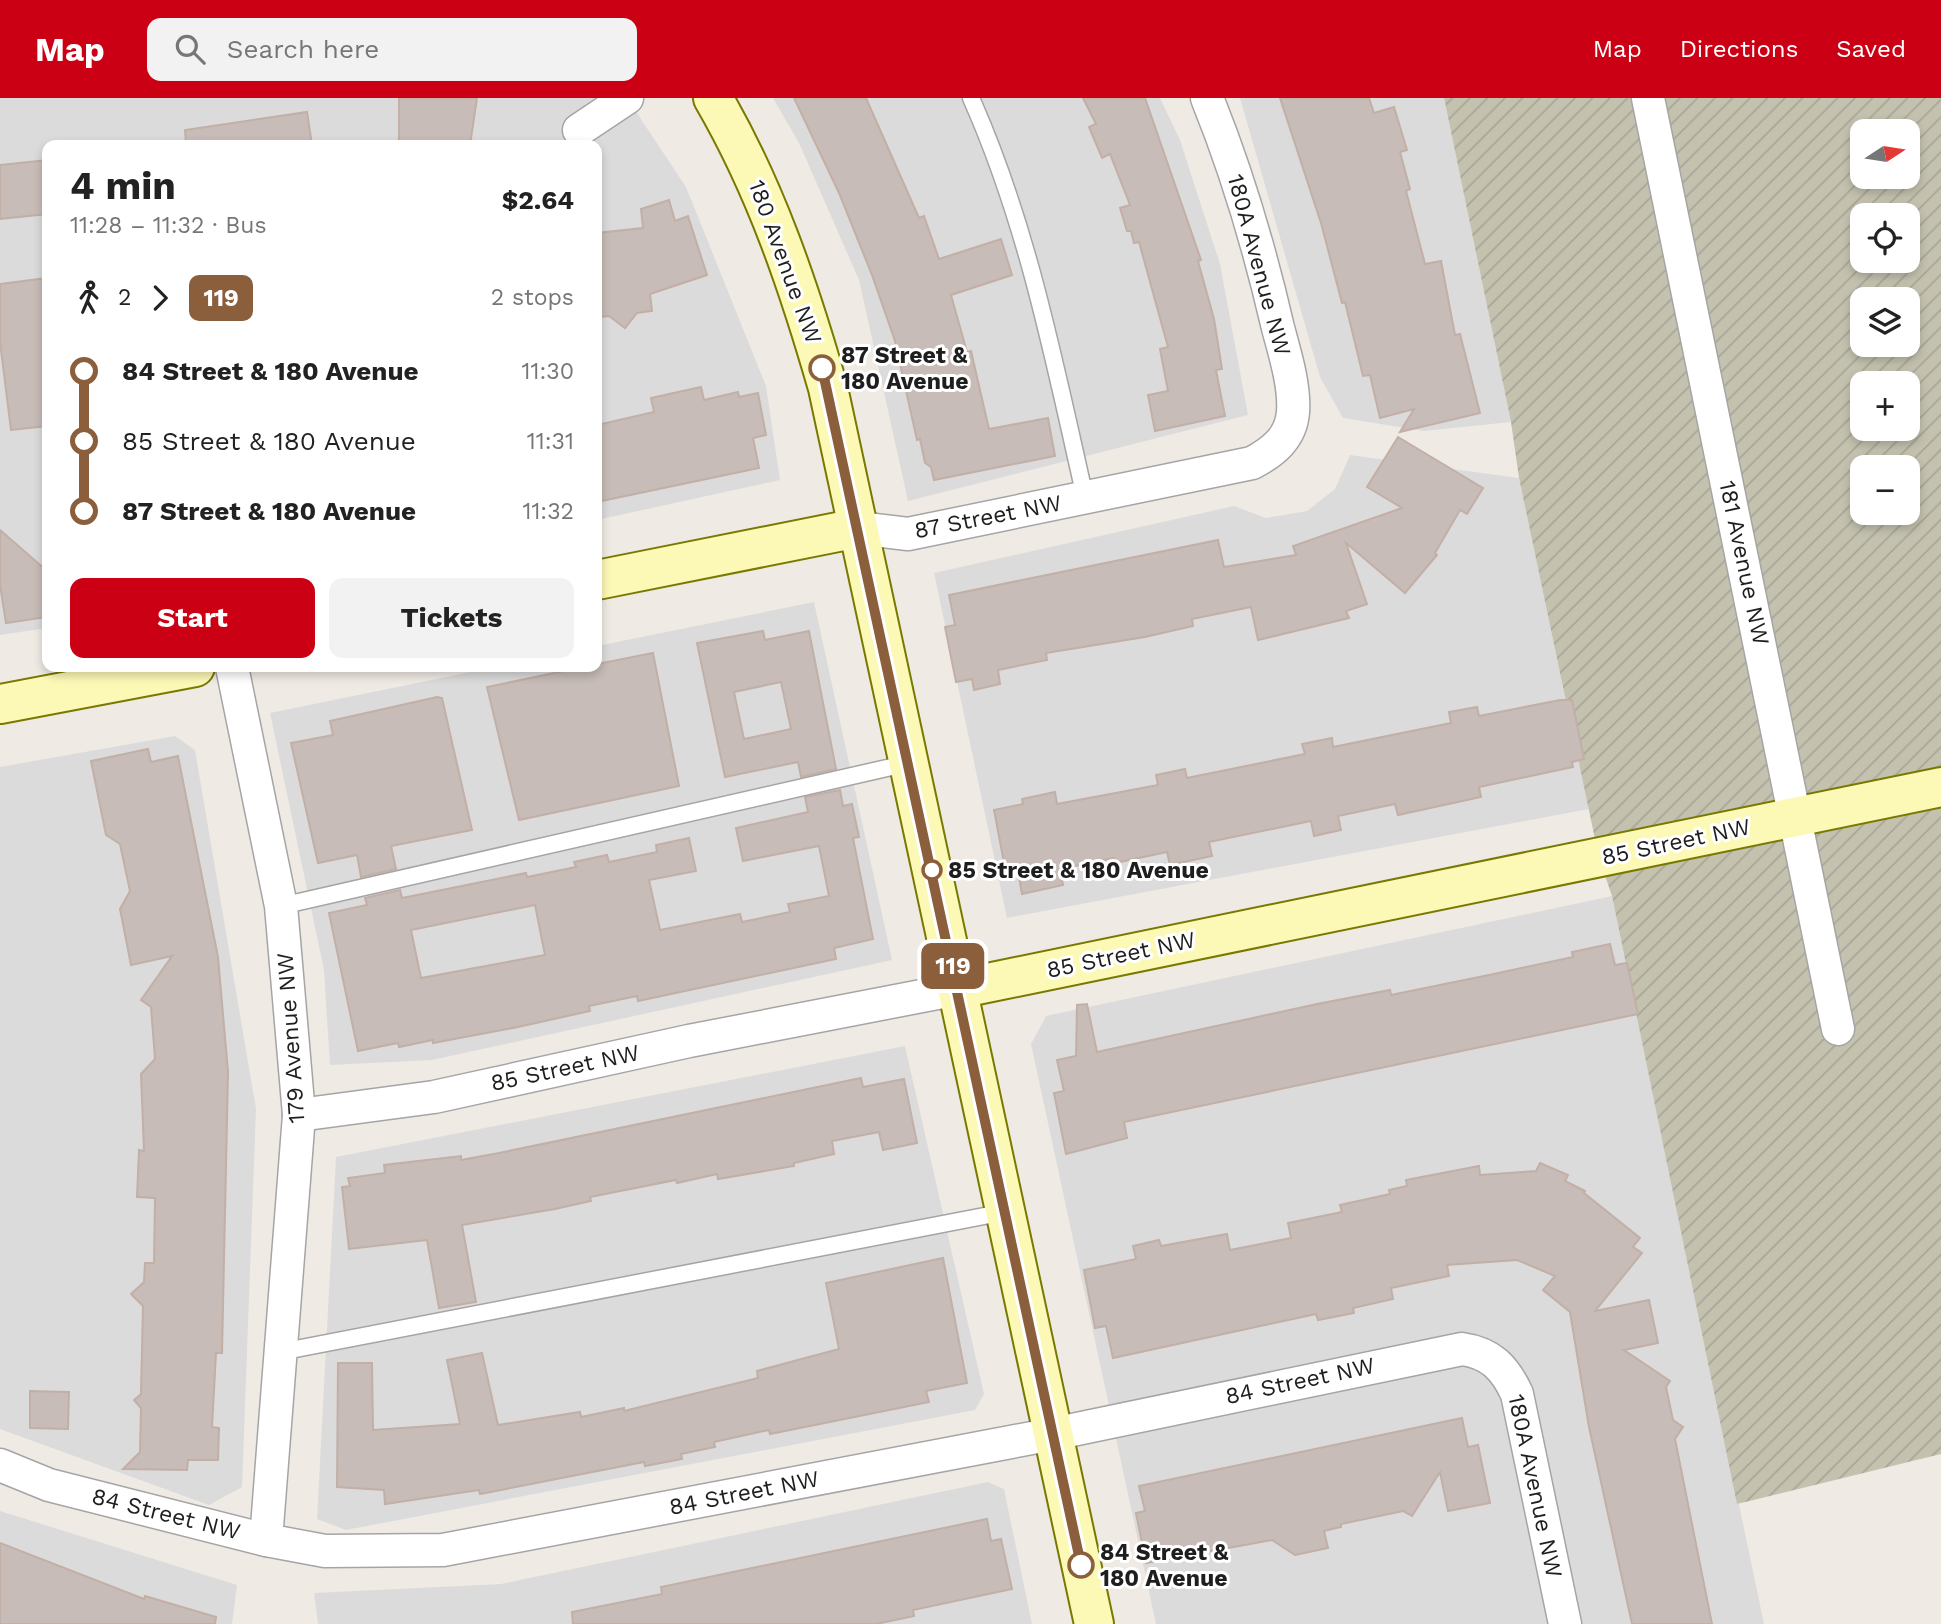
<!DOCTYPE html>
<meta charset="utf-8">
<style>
:root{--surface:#fff;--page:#f2f2f2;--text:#222;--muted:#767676;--accent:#cc0014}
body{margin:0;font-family:"Work Sans",sans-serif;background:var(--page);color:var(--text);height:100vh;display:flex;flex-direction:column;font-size:26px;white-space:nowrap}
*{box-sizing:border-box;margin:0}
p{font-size:23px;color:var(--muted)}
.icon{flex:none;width:38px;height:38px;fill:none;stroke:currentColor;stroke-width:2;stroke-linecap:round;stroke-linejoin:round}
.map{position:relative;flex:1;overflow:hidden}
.details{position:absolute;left:42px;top:42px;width:560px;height:532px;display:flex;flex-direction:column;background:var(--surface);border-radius:14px;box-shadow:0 4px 10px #0003}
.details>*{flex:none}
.badge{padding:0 14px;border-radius:10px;font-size:24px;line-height:46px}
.needle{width:46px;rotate:78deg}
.controls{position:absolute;left:1850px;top:21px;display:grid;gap:14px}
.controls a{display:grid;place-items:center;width:70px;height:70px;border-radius:14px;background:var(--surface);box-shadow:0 4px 10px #0003;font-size:35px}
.map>.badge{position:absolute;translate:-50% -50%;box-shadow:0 0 0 4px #fff}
.legs{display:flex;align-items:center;gap:10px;height:77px;padding:0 28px;font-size:23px}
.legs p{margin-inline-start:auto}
.head{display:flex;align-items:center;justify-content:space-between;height:119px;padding:0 28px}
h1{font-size:38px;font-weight:700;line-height:52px}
.action{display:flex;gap:14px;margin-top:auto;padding:14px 28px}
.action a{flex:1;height:80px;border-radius:14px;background:var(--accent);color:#fff;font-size:28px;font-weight:700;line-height:80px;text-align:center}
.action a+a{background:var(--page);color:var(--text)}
ul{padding:0 28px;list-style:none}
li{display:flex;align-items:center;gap:24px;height:70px;font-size:26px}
li i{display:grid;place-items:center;width:10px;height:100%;margin:0 9px;background:currentColor}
li i::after{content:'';width:18px;height:18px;margin:-9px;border:5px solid;border-radius:50%;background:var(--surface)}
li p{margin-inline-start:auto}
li:first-child i{background:linear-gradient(#0000 50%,currentColor 0)}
li:last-child i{background:linear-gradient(currentColor 50%,#0000 0)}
header{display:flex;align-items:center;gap:42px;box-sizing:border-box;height:98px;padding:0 35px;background:var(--accent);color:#fff}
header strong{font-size:33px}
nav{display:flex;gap:38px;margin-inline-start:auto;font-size:24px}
.search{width:490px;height:63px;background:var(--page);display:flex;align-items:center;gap:18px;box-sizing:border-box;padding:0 24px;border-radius:14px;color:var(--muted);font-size:26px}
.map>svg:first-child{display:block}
.residential{fill:#dcdbdb}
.construction{fill:url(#construction-furrows);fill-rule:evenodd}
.building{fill:#c7bcb7;stroke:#c2afa6;stroke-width:2;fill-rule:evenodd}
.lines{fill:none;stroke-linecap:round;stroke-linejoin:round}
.lane-casing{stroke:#a5a5a5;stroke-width:19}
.street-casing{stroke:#a5a5a5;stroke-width:35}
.secondary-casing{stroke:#787901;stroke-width:42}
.lane{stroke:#fff;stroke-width:16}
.street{stroke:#fff;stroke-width:32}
.secondary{stroke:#fcf8b6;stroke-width:38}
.line-1-casing{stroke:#fff;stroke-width:16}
.line-1{stroke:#8b5e3c;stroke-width:10}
.stop-1-dot{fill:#fff;stroke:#8b5e3c;stroke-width:3.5}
.labels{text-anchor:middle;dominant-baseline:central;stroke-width:6;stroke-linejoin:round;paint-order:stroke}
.street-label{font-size:23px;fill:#1e1e1e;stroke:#fff}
.stop-label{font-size:23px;font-weight:bold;fill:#1e1e1e;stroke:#fff;text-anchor:start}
</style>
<header>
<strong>Map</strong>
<div class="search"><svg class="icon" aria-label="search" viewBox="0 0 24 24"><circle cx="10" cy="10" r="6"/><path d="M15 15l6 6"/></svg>Search here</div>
<nav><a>Map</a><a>Directions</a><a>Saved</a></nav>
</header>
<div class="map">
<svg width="1941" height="1526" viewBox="0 0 1941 1526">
<defs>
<pattern id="construction-furrows" width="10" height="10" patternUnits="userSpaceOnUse" patternTransform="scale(1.75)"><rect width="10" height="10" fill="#c4c2af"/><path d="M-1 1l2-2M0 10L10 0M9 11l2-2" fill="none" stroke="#a8a696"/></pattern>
</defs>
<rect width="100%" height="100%" fill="#f0eae4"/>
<g class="residential">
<path d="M 0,0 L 627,0 L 686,89 L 766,288 L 780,382 L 597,422 L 597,47 L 47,47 L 47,530 L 0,537 Z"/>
<path d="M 773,0 L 1160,0 L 1180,42 L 1220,166 L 1248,317 L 908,403 L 859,182 L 799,45 Z"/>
<path d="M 1240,0 L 1444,0 L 1511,324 L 1424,333 L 1343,320 L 1320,279 Z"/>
<path d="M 1350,357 L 1519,380 L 1589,711 L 1007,820 L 934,475 L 1234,408 L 1266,420 L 1307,413 L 1335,391 Z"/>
<path d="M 814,504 L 892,862 L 432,962 L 330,967 L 324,872 L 270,615 L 495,569 L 597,569 L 597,548 Z"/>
<path d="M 175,638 L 195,652 L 256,1011 L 242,1389 L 209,1407 L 0,1331 L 0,669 Z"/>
<path d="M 1612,798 L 1764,1526 L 1156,1526 L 1031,946 L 1046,918 Z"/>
<path d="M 905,948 L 984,1296 L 975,1312 L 346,1432 L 317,1421 L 336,1059 Z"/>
<path d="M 988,1384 L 1004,1391 L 1032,1526 L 318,1526 L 314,1495 L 501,1486 Z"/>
<path d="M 0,1413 L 237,1487 L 232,1526 L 0,1526 Z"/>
</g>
<path class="construction" d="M 1444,0 L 1941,0 L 1941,1356 L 1737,1406 L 1612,798 L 1599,760 L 1519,380 L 1511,324 ZM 1862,33 L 1908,33 L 1908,79 L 1862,79 ZM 1862,117 L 1908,117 L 1908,163 L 1862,163 ZM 1862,201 L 1908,201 L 1908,247 L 1862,247 ZM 1862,285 L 1908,285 L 1908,331 L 1862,331 ZM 1862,369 L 1908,369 L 1908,415 L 1862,415 Z"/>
<g class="building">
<path d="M 399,0 L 477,0 L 470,47 L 399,47 Z"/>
<path d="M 794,0 L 866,0 L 919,120 L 924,118 L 939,161 L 1001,141 L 1012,177 L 951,197 L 967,254 L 971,253 L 989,331 L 1048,320 L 1055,358 L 934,382 L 931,369 L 925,365 L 920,341 L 917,342 L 895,243 L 872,177 L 839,95 Z"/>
<path d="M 1083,0 L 1145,0 L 1201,162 L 1198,163 L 1214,221 L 1222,271 L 1216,272 L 1225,318 L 1155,333 L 1148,297 L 1168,293 L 1160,251 L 1168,249 L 1139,144 L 1134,145 L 1131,133 L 1127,133 L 1120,110 L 1130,107 L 1110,56 L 1102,60 L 1089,29 L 1096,26 Z"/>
<path d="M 1280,0 L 1369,0 L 1374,15 L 1394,9 L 1407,52 L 1400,54 L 1410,91 L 1406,93 L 1425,166 L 1441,163 L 1455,237 L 1460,236 L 1480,315 L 1400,334 L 1414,311 L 1380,320 L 1370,277 L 1363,278 L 1345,204 L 1342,205 L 1321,125 Z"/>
<path d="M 307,14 L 312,47 L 186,47 L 185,32 Z"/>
<path d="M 47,62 L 47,116 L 0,121 L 0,67 Z"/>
<path d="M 669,102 L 675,123 L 688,118 L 707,177 L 650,196 L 652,213 L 637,215 L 625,230 L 609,218 L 600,219 L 597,135 L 643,130 L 641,111 Z"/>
<path d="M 47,180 L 47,328 L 11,332 L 0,244 L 0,186 Z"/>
<path d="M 701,289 L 704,302 L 738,294 L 739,299 L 758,295 L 766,337 L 753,340 L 759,370 L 597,404 L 597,327 L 654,314 L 651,300 Z"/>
<path d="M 1398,339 L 1483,390 L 1467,416 L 1460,412 L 1435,455 L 1437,457 L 1405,495 L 1346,445 L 1367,506 L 1346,513 L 1349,520 L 1258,542 L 1251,509 L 1192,521 L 1193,528 L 1145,539 L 1046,555 L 1047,562 L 998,572 L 1000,586 L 974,592 L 972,581 L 956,584 L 945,529 L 955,527 L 949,497 L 1218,442 L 1224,469 L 1296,457 L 1293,448 L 1402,410 L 1367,389 Z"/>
<path d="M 0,432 L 47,473 L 47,519 L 6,525 L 0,487 Z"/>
<path d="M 763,533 L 765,542 L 809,533 L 836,671 L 801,679 L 798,664 L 725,679 L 697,545 ZM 781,584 L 791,631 L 744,641 L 734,594 Z"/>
<path d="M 653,555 L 679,688 L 519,722 L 487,589 L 583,569 L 597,569 L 597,566 Z"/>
<path d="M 437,599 L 442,600 L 472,732 L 391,748 L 396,771 L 361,779 L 357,757 L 318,765 L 291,645 L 333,637 L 330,623 Z"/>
<path d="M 1560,602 L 1572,602 L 1584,661 L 1572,664 L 1573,669 L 1479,689 L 1481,699 L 1398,717 L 1395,706 L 1338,718 L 1341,732 L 1314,738 L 1311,723 L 1209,744 L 1212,758 L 1170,767 L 1167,754 L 1115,765 L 1114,760 L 1060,771 L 1063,787 L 1022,796 L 1017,768 L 1005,770 L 994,712 L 1023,706 L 1022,701 L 1055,694 L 1057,706 L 1158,687 L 1156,677 L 1185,671 L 1187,680 L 1305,656 L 1302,646 L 1332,640 L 1333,649 L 1451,625 L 1449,614 L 1477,609 L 1479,618 Z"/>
<path d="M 148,651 L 151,664 L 178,658 L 218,859 L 228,974 L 222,1255 L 216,1255 L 212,1329 L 219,1330 L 218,1362 L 188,1362 L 187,1372 L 123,1371 L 140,1354 L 141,1310 L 134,1302 L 141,1296 L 143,1208 L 131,1196 L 144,1184 L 145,1165 L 154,1165 L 155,1100 L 137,1099 L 139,1052 L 144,1053 L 141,976 L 155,961 L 151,909 L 141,902 L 172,858 L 131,867 L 120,811 L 130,793 L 120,746 L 106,737 L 91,663 Z"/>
<path d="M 840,692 L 843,708 L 852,706 L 859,739 L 853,740 L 873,841 L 834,850 L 836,861 L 638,903 L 637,898 L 589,908 L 590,913 L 518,929 L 433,945 L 433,942 L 399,949 L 398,945 L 358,953 L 329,815 L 367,807 L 365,800 L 400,792 L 402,800 L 526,775 L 527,779 L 576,769 L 574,764 L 607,757 L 609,764 L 657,754 L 656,747 L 689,740 L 696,773 L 649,782 L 660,832 L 740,816 L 742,824 L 790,814 L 788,806 L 829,798 L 819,748 L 743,763 L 736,730 L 808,714 L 805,699 ZM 535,807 L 545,857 L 421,880 L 411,832 Z"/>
<path d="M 1610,846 L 1615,867 L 1627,865 L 1638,916 L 1124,1024 L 1127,1040 L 1066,1056 L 1054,995 L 1064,993 L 1057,962 L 1076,958 L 1077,907 L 1087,906 L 1097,954 L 1317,906 L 1390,892 L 1391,897 L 1489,877 L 1573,859 L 1572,854 Z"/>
<path d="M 861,980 L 863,989 L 904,981 L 917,1045 L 883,1052 L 879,1034 L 832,1043 L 834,1056 L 794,1065 L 794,1068 L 718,1081 L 717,1076 L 677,1085 L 676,1082 L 590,1099 L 591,1103 L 555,1111 L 462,1127 L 476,1204 L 439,1210 L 427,1142 L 349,1151 L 342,1089 L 350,1088 L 348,1080 L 385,1075 L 384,1067 L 461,1058 L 461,1062 L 499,1055 Z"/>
<path d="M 1540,1065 L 1568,1077 L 1565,1083 L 1585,1093 L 1584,1095 L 1640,1140 L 1633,1149 L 1642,1155 L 1595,1213 L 1649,1202 L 1658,1245 L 1624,1252 L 1670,1283 L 1666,1289 L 1673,1322 L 1683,1329 L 1675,1341 L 1712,1526 L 1632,1526 L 1589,1329 L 1570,1214 L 1543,1192 L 1555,1178 L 1517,1162 L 1447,1167 L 1449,1178 L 1391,1190 L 1393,1201 L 1353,1210 L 1354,1215 L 1318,1222 L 1316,1216 L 1113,1260 L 1106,1228 L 1095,1230 L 1084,1172 L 1136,1161 L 1133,1148 L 1159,1142 L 1161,1148 L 1227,1136 L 1230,1152 L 1291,1140 L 1288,1125 L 1342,1114 L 1340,1107 L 1390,1096 L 1389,1092 L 1407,1088 L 1406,1082 L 1479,1068 L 1480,1077 L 1536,1073 Z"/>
<path d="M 943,1160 L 967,1285 L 926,1293 L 929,1304 L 770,1336 L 769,1332 L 714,1344 L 715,1349 L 681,1356 L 682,1361 L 645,1368 L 644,1364 L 480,1396 L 479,1392 L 385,1406 L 384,1392 L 337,1389 L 338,1265 L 372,1265 L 373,1332 L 460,1326 L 447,1262 L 482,1255 L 498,1327 L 580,1314 L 581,1319 L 624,1310 L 624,1313 L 758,1280 L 757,1273 L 839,1251 L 826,1185 Z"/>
<path d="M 30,1293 L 69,1294 L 68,1331 L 30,1330 Z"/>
<path d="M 1462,1320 L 1468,1349 L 1478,1347 L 1490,1405 L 1448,1413 L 1440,1374 L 1412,1418 L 1403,1413 L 1341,1426 L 1341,1429 L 1324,1433 L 1328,1450 L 1295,1457 L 1272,1442 L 1146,1465 L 1136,1415 L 1145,1413 L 1139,1388 Z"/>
<path d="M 987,1421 L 991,1443 L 1001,1441 L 1012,1491 L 913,1512 L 914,1518 L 876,1526 L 573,1526 L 572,1514 L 662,1496 L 661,1489 Z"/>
<path d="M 0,1445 L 144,1501 L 145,1498 L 216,1519 L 215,1526 L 0,1526 Z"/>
</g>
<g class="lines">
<g class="lane-casing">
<g id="lane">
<path d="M 971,0 C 1028,128 1054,263 1085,399"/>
<path d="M 281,808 L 909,665"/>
<path d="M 280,1254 L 1005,1114"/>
</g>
</g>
<g class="street-casing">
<g id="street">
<path d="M 1648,0 L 1838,931"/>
<path d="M 579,32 L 627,0"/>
<path d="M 858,430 L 908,436 L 1252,365 C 1273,354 1291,340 1293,314 C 1295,288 1285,256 1278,230 C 1260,152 1237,74 1207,0"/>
<path d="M 232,569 L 281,808 L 299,1017 L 266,1442"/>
<path d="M 299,1017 L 434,999 L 689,943 L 958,891"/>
<path d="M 0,1367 L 49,1387 L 266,1442 L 325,1453 L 443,1452 L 1053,1336 L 1462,1251 C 1491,1255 1505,1270 1517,1296 L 1565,1526"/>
</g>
</g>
<g class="secondary-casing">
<g id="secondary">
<path d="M 713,0 C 766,91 799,189 828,290 L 1094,1526"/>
<path d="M 597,482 L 858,430"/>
<path d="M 0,606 L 195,569"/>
<path d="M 958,891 L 1941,689"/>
</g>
</g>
<use href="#lane" class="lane"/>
<use href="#street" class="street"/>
<use href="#secondary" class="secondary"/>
</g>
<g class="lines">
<g class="line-1-casing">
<path id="line-1" d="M 822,270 L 1081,1467"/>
</g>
<use href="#line-1" class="line-1"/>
</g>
<g class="stop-1-dot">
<circle cx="822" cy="270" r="12"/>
<circle cx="932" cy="772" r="9"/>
<circle cx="1081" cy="1467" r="12"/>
</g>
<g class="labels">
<g class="street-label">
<text transform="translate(785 164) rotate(70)">180 Avenue NW</text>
<text transform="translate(1259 167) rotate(75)">180A Avenue NW</text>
<text transform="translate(988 419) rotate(-11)">87 Street NW</text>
<text transform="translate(1744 465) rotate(78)">181 Avenue NW</text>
<text transform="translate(1676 744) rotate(-12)">85 Street NW</text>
<text transform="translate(1121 857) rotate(-12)">85 Street NW</text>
<text transform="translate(291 940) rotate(-94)">179 Avenue NW</text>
<text transform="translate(565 970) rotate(-12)">85 Street NW</text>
<text transform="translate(1300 1283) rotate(-12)">84 Street NW</text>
<text transform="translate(1535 1388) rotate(78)">180A Avenue NW</text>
<text transform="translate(744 1395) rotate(-11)">84 Street NW</text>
<text transform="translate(166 1416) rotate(14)">84 Street NW</text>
</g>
<g class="stop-label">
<text x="841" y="257">87 Street &amp;<tspan x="841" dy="26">180 Avenue</tspan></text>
<text x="948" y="772">85 Street &amp; 180 Avenue</text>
<text x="1100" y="1454">84 Street &amp;<tspan x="1100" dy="26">180 Avenue</tspan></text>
</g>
</g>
</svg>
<div class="controls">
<a><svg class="needle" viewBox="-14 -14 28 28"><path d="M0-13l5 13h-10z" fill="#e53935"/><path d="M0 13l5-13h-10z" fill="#767676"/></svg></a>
<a><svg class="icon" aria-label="locate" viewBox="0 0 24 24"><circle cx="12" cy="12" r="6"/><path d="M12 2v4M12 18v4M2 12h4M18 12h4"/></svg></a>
<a><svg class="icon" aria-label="layers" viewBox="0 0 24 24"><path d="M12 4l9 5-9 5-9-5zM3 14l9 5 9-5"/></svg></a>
<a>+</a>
<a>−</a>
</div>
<b class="badge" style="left:953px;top:868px;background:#8b5e3c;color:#fff">119</b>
<section class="details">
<div class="head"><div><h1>4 min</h1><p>11:28 – 11:32 · Bus</p></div><b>$2.64</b></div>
<div class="legs"><svg class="icon" aria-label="walk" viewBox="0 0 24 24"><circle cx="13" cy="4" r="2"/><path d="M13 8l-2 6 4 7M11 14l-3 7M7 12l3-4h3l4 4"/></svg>2<svg class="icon" aria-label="forward" viewBox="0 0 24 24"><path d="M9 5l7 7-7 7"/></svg><b class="badge" style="background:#8b5e3c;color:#fff">119</b><p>2 stops</p></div>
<ul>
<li><i style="color:#8b5e3c"></i><b>84 Street &amp; 180 Avenue</b><p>11:30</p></li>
<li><i style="color:#8b5e3c"></i><span>85 Street &amp; 180 Avenue</span><p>11:31</p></li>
<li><i style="color:#8b5e3c"></i><b>87 Street &amp; 180 Avenue</b><p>11:32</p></li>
</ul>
<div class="action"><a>Start</a><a>Tickets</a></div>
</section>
</div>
